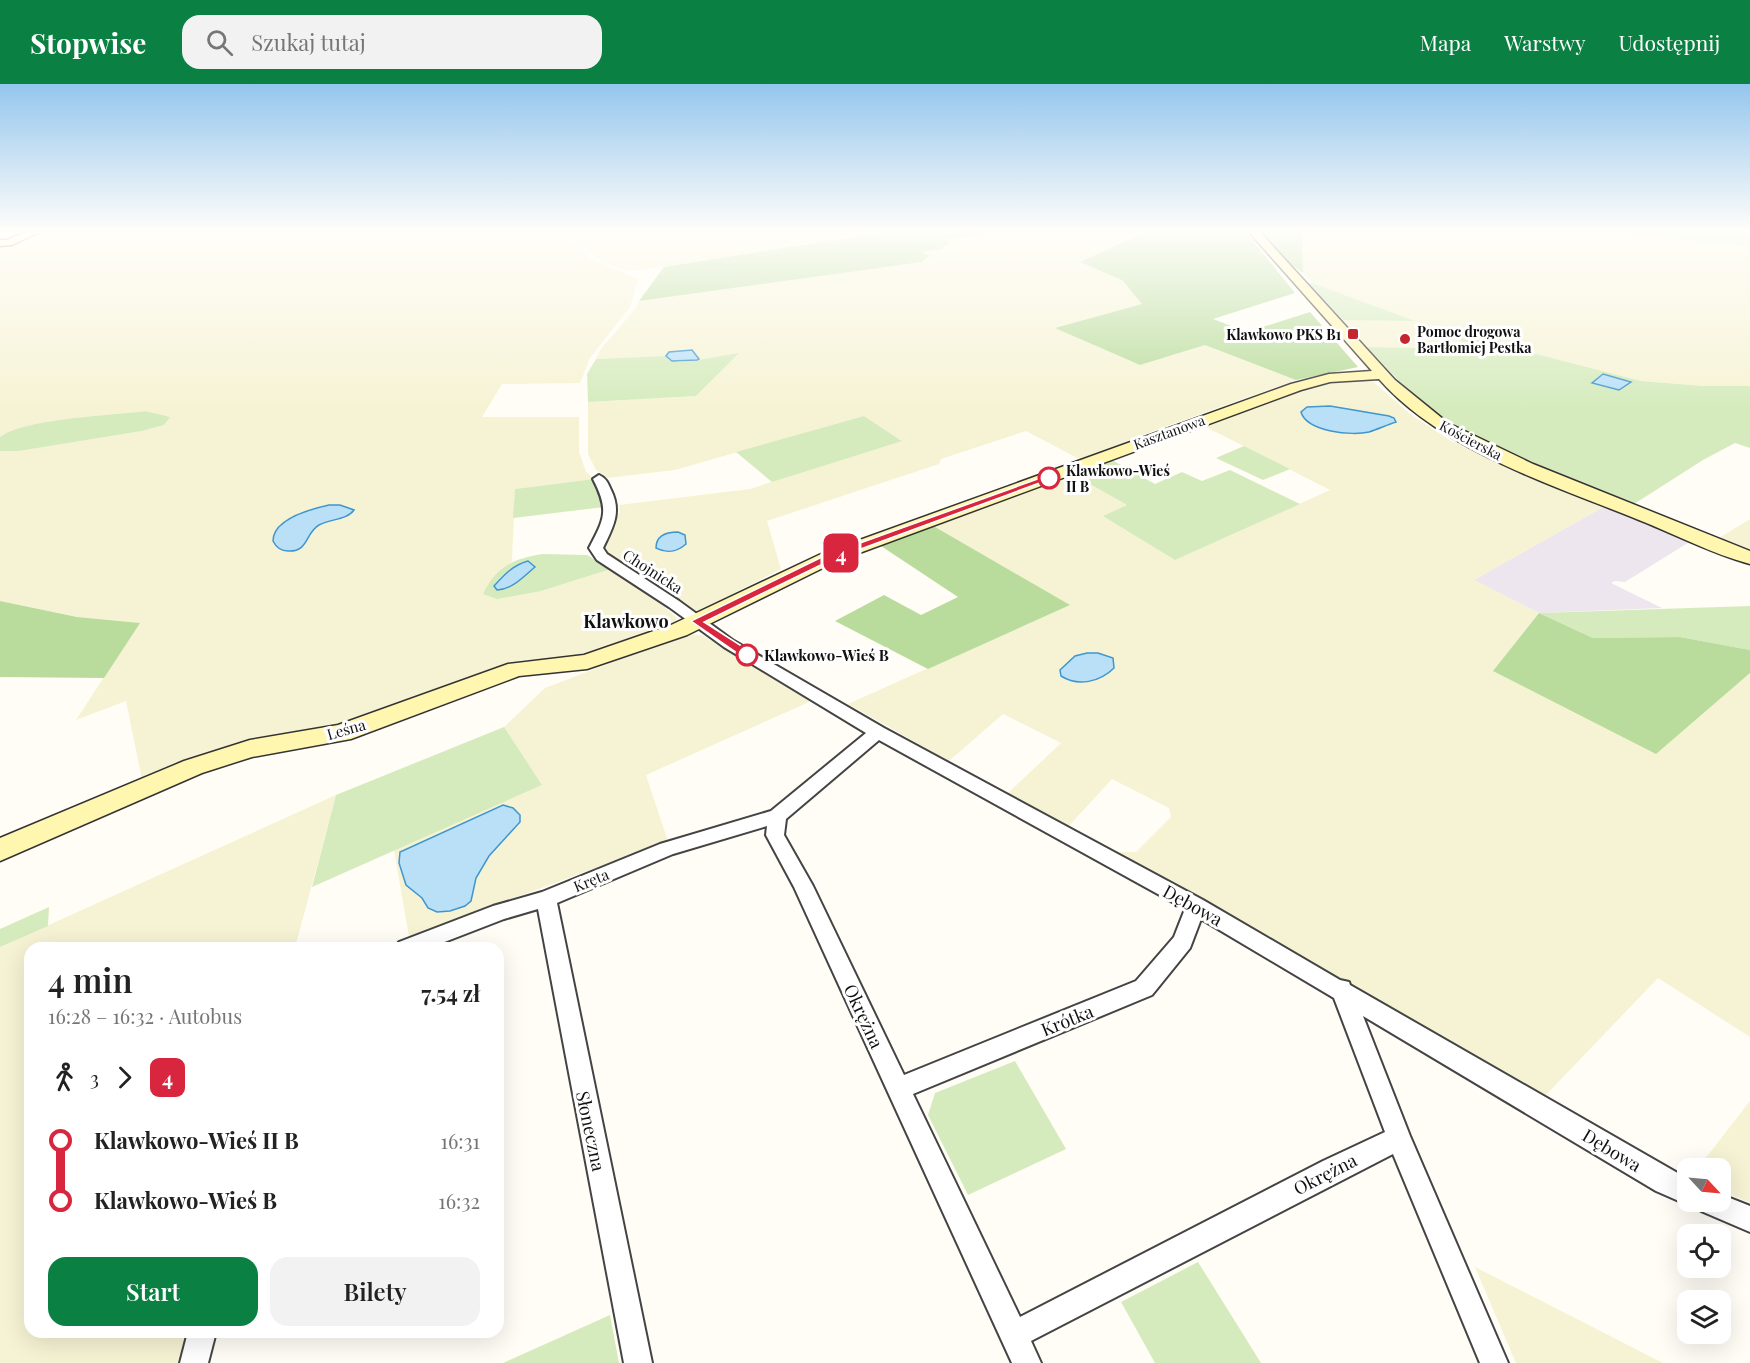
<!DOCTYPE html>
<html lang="pl">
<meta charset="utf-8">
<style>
:root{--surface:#fff;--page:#f2f2f2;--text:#222;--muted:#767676;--accent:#0b8043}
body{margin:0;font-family:"Playfair Display",serif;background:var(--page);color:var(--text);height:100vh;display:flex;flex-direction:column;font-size:22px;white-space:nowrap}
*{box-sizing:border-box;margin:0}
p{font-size:20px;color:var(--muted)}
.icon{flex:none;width:33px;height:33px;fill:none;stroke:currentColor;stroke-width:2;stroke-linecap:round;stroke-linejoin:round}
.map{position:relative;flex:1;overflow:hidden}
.drawer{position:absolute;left:24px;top:858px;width:480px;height:396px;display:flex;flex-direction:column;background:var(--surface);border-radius:18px;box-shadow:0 6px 24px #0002}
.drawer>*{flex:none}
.badge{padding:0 12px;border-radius:9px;font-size:21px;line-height:39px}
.needle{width:39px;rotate:116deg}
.controls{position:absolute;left:1677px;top:1074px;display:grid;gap:12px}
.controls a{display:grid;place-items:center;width:54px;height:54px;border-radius:12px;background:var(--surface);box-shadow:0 6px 24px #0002;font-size:30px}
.map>.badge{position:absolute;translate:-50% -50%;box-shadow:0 0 0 3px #fff}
.legs{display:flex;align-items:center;gap:9px;height:66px;padding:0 24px;font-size:20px}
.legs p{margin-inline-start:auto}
.overview{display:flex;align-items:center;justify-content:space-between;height:102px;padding:0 24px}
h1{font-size:33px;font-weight:600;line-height:45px}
.button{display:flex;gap:12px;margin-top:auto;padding:12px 24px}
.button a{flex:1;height:69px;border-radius:18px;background:var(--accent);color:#fff;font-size:24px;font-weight:600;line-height:69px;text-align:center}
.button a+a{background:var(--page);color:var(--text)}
ul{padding:0 24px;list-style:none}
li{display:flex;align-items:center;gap:21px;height:60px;font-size:22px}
li i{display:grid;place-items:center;width:9px;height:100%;margin:0 8px;background:currentColor}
li i::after{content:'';width:15px;height:15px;margin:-8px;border:4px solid;border-radius:50%;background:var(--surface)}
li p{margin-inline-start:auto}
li:first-child i{background:linear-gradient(#0000 50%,currentColor 0)}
li:last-child i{background:linear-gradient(currentColor 50%,#0000 0)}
header{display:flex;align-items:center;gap:36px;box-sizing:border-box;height:84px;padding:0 30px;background:var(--accent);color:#fff}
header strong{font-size:28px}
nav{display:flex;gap:33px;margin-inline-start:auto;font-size:21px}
.search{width:420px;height:54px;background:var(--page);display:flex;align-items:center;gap:15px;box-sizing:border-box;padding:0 21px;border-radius:18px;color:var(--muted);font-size:22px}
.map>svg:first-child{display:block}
.industrial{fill:#eee6ef}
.farmland{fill:#f6f3d4;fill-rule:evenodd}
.green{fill:#d5ebbd}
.forest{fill:#b9dc9c}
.water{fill:#b9e0f7;stroke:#3f96cf;stroke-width:1.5}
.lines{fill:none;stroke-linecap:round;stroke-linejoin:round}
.street-casing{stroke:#444;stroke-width:4}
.secondary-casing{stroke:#333;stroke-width:3}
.street{fill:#fff;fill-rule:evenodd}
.secondary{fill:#fff6b0;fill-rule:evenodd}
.line-1{fill:#d7263d;stroke:#fff;stroke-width:1.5}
.poi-dot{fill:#c4262e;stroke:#fff;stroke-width:2}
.stop-1-dot{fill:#fff;stroke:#d7263d;stroke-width:3}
.labels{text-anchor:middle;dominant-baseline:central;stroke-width:6;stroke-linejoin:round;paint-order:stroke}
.far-poi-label{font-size:14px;font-weight:bold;fill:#111;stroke:#fff;text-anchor:start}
.far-street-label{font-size:14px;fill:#111;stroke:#fff}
.far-stop-label{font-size:14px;font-weight:bold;fill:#111;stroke:#fff;text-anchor:start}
.street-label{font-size:15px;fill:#111;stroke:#fff}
.stop-label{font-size:15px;font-weight:bold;fill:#111;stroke:#fff;text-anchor:start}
.quarter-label{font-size:18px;font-weight:bold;fill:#111;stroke:#fff}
.near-street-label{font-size:18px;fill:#111;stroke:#fff}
</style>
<header>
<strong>Stopwise</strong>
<div class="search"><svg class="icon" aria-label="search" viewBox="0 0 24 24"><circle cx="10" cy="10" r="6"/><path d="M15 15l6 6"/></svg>Szukaj tutaj</div>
<nav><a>Mapa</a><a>Warstwy</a><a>Udostępnij</a></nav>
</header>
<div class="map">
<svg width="1750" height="1279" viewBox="0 0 1750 1279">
<rect width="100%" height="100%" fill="#fffdf5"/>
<path class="industrial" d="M 1605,422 L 1691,457 L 1625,498 L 1615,497 L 1611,499 L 1662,524 L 1539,529 L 1473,496 Z"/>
<g class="farmland">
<path d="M 51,147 L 559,147 L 590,174 L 638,195 L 630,223 L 590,274 L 580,299 L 502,300 L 482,333 L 579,333 L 579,368 L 586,388 L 594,395 L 515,405 L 512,477 L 487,502 L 541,507 L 611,485 L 654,514 L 677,534 L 673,540 L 652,550 L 586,573 L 522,576 L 345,643 L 240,659 L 143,701 L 126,617 L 76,636 L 139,539 L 77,533 L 0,517 L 0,367 L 19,367 L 142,347 L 164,341 L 169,333 L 145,327 L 84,333 L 3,350 L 0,353 L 0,168 ZM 329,421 L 346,432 L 318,442 L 310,453 L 275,447 L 300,430 Z"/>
<path d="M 565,147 L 892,147 L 664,183 L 627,187 L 602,178 Z"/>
<path d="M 1002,147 L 1140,147 L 1133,154 L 1080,178 L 1122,196 L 1142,220 L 1056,244 L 1140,281 L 1205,261 L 1296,296 L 1148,349 L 1081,376 L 1026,347 L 941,375 L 939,380 L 767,437 L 781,485 L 699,527 L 692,526 L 602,466 L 620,428 L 619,421 L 750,405 L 901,356 L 864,332 L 675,386 L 607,394 L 596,386 L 588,370 L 588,318 L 696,312 L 738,269 L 704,276 L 699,275 L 692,266 L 669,268 L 666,272 L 596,275 L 600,266 L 636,224 L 639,217 L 741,203 L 940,165 L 946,155 Z"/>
<path d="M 1302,147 L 1611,147 L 1750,163 L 1750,302 L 1703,302 L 1641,297 L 1453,248 L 1470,265 L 1367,263 L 1343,236 L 1412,236 L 1312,199 L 1303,189 Z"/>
<path d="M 1369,294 L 1410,330 L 1451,357 L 1605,422 L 1474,496 L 1539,529 L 1494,587 L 1656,669 L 1750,589 L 1750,953 L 1658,894 L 1544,1013 L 1110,768 L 1136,768 L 1171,733 L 1169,724 L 1112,695 L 1067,744 L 1007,710 L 1061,659 L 1003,630 L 949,677 L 848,620 L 1069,521 L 930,440 L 1072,390 L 1127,421 L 1104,432 L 1175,476 L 1330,406 L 1202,341 L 1308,303 L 1332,297 Z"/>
<path d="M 1750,435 L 1750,467 L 1719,454 Z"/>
<path d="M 686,550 L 702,551 L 802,609 L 809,618 L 646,691 L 668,757 L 409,853 L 394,766 L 541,701 L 504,643 L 545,604 Z"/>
<path d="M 336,711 L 295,864 L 30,864 L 30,1248 L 192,1248 L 184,1279 L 0,1279 L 0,863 Z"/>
<path d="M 1750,1017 L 1750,1119 L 1721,1106 L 1720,1084 L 1698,1084 Z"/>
<path d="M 1475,1183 L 1663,1279 L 1516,1279 Z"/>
</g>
<g class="green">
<path d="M 1611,147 L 1750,147 L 1750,163 L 1625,149 Z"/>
<path d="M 1312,199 L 1415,237 L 1343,236 L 1309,200 Z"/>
<path d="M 1452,248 L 1641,297 L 1703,302 L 1750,302 L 1750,364 L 1735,359 L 1703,376 L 1634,420 C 1560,391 1481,366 1419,315 C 1399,299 1384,280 1367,263 L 1469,265 Z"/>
<path d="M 739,269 L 696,312 L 588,318 L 587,290 L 596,275 L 666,272 L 678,278 L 692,277 Z"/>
<path d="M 145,327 L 170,333 L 164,341 L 142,347 L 19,367 L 0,367 L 0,353 C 23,335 114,331 145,327 Z"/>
<path d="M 864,332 L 902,357 L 772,398 L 736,368 Z"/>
<path d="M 1244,362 L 1290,385 L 1263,396 L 1216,374 Z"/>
<path d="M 1110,375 L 1155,400 L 1182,388 L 1202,397 L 1230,386 L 1300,420 L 1175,476 L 1103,432 L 1127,421 L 1072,390 Z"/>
<path d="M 594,395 L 604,423 L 513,434 L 515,405 Z"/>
<path d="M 543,470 L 587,471 L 611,485 L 541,507 L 497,515 L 483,510 C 496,482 515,474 543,470 Z"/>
<path d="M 1750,522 L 1750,566 L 1680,553 L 1593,554 L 1539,529 Z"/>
<path d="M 504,643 L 542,701 L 312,803 L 336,711 Z"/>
<path d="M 49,823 L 48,842 L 0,863 L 0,845 Z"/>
<path d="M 1015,977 L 1066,1065 L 968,1111 L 928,1031 L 935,1009 Z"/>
<path d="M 1198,1178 L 1261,1279 L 1155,1279 L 1121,1218 Z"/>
<path d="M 610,1231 L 619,1279 L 503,1279 Z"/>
</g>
<g class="forest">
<path d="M 892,147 L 1002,147 L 947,155 L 950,159 L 940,165 L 922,168 L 929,172 L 922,178 L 639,217 L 664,183 Z"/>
<path d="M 1140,147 L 1245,147 L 1295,209 L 1213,235 L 1247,248 L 1310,228 L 1358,283 L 1296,296 L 1205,261 L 1140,281 L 1055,244 L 1142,220 L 1122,196 L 1080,178 L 1133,154 Z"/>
<path d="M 1260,147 L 1302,147 L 1303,189 L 1288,178 Z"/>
<path d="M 930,440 L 1070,521 L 928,585 L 835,537 L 884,511 L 921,531 L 958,513 L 878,460 Z"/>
<path d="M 0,517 L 77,533 L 140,539 L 104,594 L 0,593 Z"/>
<path d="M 1539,529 L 1593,554 L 1680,553 L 1750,566 L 1750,589 L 1656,670 L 1493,587 Z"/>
</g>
<g class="water">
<path d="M 692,266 L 699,275 L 697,276 L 672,277 L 666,272 L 669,268 Z"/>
<path d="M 1603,290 L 1631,298 L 1619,306 L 1592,299 Z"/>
<path d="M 1330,322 L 1389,332 L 1394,334 L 1396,338 C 1387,341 1378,345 1369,348 C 1352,352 1307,348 1301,328 L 1307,323 Z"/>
<path d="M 329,421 L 340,421 L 354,426 C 347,436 330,435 319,441 C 305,449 309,468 288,467 C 281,467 276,463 273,457 C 273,435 311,425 329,421 Z"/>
<path d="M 678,448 L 685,451 L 686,460 C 677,468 668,470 656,464 C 656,451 666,448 678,448 Z"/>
<path d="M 528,477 L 535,483 C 523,493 513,505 497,506 L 494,502 C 504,491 513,481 528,477 Z"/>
<path d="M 1087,569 L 1098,569 L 1113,574 L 1114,584 C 1100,598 1078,603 1061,592 L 1060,586 L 1075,572 Z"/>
<path d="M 503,721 L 513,724 L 520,731 L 520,738 L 489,772 L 476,794 L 471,817 L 465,822 L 450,827 L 437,828 L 428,824 L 422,814 L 406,801 L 399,779 L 400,768 Z"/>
</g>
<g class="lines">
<g class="street-casing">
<g id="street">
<path d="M 599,391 C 606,394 608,399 611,406 C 622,428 613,443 603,464 L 607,470 L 679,517 L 734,557 L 884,644 L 1203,816 L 1340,896 L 1349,898 L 1350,901 L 1688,1095 L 1688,1118 L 1696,1118 L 1688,1121 L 1656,1107 L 1363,932 L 1410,1052 L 1508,1279 L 1480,1279 L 1393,1070 L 1031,1257 L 1041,1279 L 1012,1279 L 794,803 L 766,751 L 767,742 L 673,770 L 557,819 L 652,1279 L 624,1279 L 538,825 L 504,835 L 429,864 L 396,864 L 399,858 L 493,822 L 542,808 L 660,760 L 771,727 L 866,649 L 724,563 L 669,523 L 597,476 L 589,464 C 605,434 609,426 593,395 ZM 879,656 L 1185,825 L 1174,853 L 1136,897 L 904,991 L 813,802 L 784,751 L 786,735 ZM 1201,835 L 1334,914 L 1385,1048 L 1323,1077 L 1020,1233 L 913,1010 L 1152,911 L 1190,864 Z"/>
<path d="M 1720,1110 L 1750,1122 L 1750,1148 L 1701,1127 L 1697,1118 L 1720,1118 Z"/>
<path d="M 188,1248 L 216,1248 L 208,1279 L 180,1279 Z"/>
</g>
</g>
<g class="secondary-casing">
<g id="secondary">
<path d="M 28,147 L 42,147 L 12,161 L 0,162 L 0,156 L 7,156 Z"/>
<path d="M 1248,147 L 1259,147 L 1395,296 L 1448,339 L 1533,380 L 1750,467 L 1750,480 C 1712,470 1675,450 1639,436 C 1553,401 1441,366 1379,295 L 1330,298 L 1301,306 L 835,478 L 687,551 L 587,585 L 519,592 L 351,655 L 252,673 L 202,689 L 0,777 L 0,754 L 184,677 L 250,656 L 338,641 L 508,580 L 584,571 L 671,541 L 821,470 L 1291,300 L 1329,290 L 1372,287 Z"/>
</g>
</g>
<use href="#street" class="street"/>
<use href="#secondary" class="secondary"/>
</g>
<linearGradient id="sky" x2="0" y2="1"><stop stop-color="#95c6ee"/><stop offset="0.45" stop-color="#fffefa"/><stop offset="1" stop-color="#fffefa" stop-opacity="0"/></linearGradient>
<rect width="1750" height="326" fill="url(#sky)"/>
<path class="line-1" d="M 1046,392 L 1053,394 L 831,476 L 704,538 L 751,568 L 751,573 L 743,573 L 691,537 L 824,472 Z"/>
<g class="poi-dot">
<rect x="1347" y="244" width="12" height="12" rx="3"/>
<circle cx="1405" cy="255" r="6"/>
</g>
<g class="stop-1-dot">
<circle cx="1049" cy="394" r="10"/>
<circle cx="747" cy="571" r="10"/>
</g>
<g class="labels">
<g class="far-poi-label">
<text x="1417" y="247">Pomoc drogowa<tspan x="1417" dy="16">Bartłomiej Pestka</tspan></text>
<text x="1341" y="250" text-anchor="end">Klawkowo PKS B1</text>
</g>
<g class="far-street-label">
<text transform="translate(1169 348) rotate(-20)">Kasztanowa</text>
<text transform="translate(1471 356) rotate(28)">Kościerska</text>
</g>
<g class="far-stop-label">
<text x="1066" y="386">Klawkowo-Wieś<tspan x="1066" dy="16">II B</tspan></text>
</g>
<g class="street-label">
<text transform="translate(653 487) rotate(33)">Chojnicka</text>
<text transform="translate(346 645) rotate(-16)">Leśna</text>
<text transform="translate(591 796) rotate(-22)">Kręta</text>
</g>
<g class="stop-label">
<text x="764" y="571">Klawkowo-Wieś B</text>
</g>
<g class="quarter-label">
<text x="626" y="537">Klawkowo</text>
</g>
<g class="near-street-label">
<text transform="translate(1193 821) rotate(29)">Dębowa</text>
<text transform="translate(864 932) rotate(65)">Okrężna</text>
<text transform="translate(1067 936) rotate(-22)">Krótka</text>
<text transform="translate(591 1047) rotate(78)">Słoneczna</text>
<text transform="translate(1612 1066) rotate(31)">Dębowa</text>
<text transform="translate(1325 1090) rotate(-27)">Okrężna</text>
</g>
</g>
</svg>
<div class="controls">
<a><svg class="needle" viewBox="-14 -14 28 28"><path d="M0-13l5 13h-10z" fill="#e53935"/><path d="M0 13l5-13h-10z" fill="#767676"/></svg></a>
<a><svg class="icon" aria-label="locate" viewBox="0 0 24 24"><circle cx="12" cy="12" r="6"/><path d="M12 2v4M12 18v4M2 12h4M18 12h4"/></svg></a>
<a><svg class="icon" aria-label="layers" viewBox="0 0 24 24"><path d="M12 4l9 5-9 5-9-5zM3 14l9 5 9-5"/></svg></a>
</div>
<b class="badge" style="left:841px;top:469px;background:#d7263d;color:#fff">4</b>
<section class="drawer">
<div class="overview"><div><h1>4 min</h1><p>16:28 – 16:32 · Autobus</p></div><b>7.54 zł</b></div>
<div class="legs"><svg class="icon" aria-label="walk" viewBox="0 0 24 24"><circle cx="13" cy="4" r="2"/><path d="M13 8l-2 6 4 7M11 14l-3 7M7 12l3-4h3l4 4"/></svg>3<svg class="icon" aria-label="forward" viewBox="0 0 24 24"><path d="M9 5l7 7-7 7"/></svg><b class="badge" style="background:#d7263d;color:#fff">4</b></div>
<ul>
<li><i style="color:#d7263d"></i><b>Klawkowo-Wieś II B</b><p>16:31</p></li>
<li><i style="color:#d7263d"></i><b>Klawkowo-Wieś B</b><p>16:32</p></li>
</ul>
<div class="button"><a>Start</a><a>Bilety</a></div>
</section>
</div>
